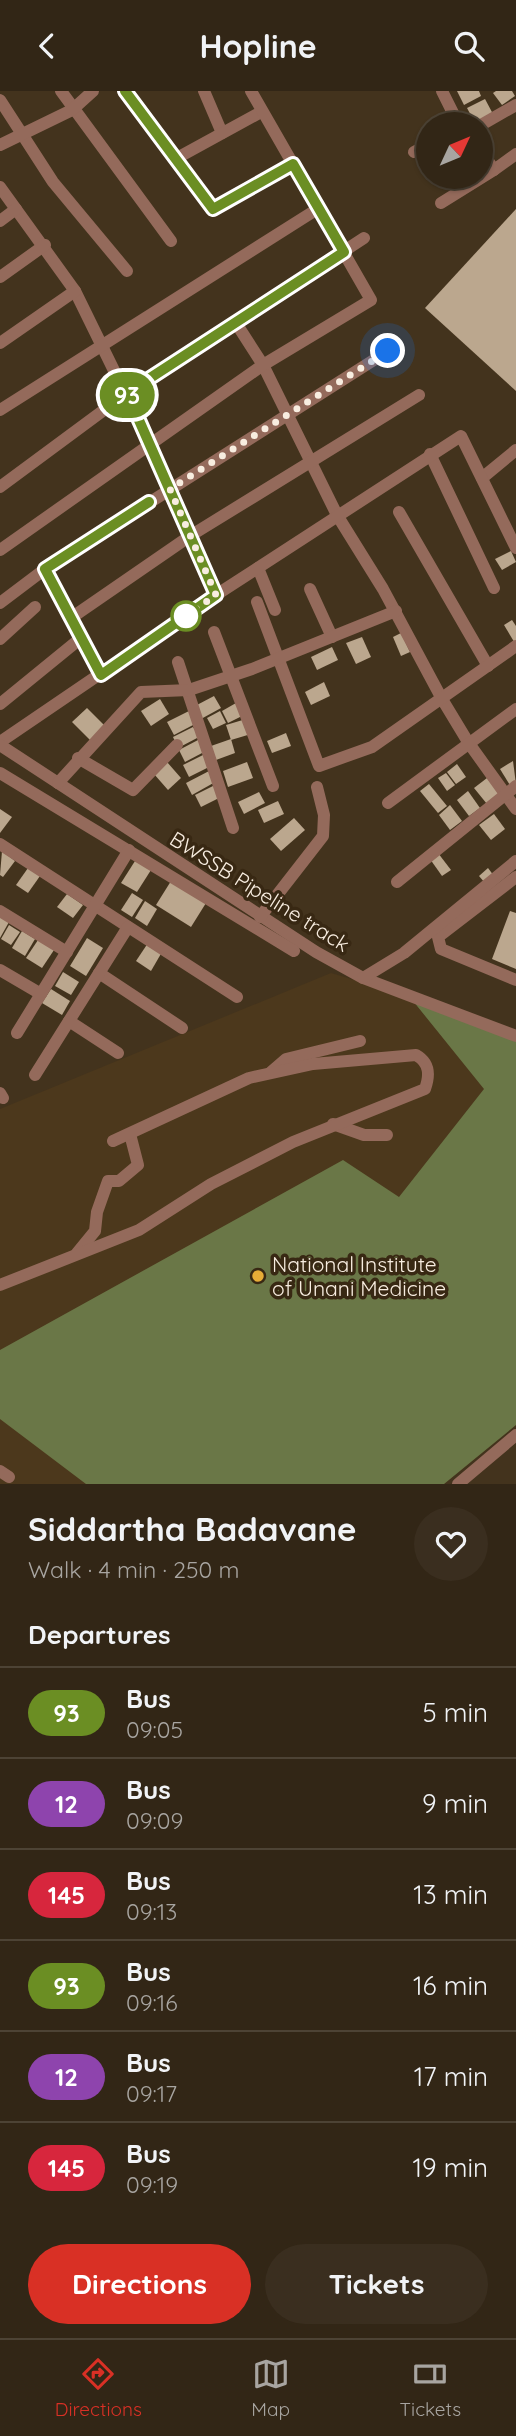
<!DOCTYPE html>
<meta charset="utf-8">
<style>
:root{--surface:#322616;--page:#3a2e1f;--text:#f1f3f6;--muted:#a8a5a1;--line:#4d4335;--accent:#d93025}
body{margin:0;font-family:Quicksand,sans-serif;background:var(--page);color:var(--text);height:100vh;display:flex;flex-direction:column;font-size:26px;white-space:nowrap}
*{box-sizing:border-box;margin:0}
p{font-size:23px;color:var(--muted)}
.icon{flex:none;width:38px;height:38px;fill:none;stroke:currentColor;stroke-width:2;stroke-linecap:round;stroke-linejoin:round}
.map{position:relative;height:1393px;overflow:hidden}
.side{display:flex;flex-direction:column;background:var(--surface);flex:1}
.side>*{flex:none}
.badge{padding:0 14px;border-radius:23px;font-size:24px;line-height:46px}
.needle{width:46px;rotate:46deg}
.tools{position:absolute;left:416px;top:21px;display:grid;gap:14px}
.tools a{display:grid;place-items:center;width:77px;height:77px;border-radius:50%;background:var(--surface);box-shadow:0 2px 5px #0004,0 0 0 2px var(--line);font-size:35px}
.you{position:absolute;width:35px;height:35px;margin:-18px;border:5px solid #fff;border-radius:50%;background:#1a73e8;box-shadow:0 0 0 10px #1a73e833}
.map>.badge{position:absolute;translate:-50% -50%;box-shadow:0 0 0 4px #fff}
h2{padding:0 28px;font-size:26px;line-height:63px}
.round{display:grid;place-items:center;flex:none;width:74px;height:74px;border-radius:37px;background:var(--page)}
.head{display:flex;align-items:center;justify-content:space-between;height:119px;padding:0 28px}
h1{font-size:33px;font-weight:800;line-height:52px}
.button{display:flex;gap:14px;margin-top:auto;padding:14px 28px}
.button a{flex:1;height:80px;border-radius:42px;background:var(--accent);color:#fff;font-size:28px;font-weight:800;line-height:80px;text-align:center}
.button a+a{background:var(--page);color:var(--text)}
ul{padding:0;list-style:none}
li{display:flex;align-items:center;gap:21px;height:91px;padding:0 28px;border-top:2px solid var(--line)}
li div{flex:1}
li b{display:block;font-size:26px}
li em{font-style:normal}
li .badge{min-width:77px;font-weight:700;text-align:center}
header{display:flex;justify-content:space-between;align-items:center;height:91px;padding:0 28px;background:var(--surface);font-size:32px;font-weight:800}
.tab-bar{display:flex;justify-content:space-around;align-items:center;height:98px;border-top:2px solid var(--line);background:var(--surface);font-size:19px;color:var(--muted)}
.tab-bar a{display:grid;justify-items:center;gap:4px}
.tab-bar .selected{color:var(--accent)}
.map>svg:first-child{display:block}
.built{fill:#4c381c}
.forest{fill:#6a7747}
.building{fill:#bba78e}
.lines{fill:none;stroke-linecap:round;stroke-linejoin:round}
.minor{stroke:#946a5b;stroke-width:12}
.line-casing{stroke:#fff;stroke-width:16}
.line{stroke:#6b8e23;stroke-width:10}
.walk{stroke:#f8ede0;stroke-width:7;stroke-dasharray:0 12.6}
.stop-dot{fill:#fff;stroke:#6b8e23;stroke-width:3.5}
.poi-dot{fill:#e7ac37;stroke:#382813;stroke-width:2.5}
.labels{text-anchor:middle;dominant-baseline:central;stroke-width:7;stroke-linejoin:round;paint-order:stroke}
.street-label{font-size:21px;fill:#f8ede0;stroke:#382813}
.poi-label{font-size:21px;fill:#f8ede0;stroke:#382813;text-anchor:start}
</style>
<header><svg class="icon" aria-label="back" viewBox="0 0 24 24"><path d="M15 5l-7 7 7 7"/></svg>Hopline<svg class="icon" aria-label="search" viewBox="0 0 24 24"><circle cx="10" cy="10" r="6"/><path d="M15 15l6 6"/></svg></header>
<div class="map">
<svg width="516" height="1393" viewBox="0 0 516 1393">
<rect width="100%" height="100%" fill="#43331d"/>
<path class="built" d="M 331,882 L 409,905 L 516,1036 L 516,1334 L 444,1393 L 0,1393 L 0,1018 Z"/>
<path class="forest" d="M 409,905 L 516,944 L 516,1334 L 444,1393 L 86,1393 L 0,1328 L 0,1259 L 343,1069 L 399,1106 L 484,998 Z"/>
<g class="building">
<path d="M 457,0 L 479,0 L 481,5 L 464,14 Z"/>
<path d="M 496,0 L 512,0 L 515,5 L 502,14 L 493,2 Z"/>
<path d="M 485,8 L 493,23 L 475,32 L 467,17 Z"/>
<path d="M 516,118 L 516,300 L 425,217 Z"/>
<path d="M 511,460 L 516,471 L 502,479 L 495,468 Z"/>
<path d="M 512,529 L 516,535 L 516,554 L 504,534 Z"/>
<path d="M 401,542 L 410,561 L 401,565 L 393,546 Z"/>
<path d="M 362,546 L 371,566 L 356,573 L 346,552 Z"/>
<path d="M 332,556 L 338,569 L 317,579 L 311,566 Z"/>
<path d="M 324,591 L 330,605 L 311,614 L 305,601 Z"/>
<path d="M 214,605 L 221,617 L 201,628 L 195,615 Z"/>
<path d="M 160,608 L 169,623 L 151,635 L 141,620 Z"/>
<path d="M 236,612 L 242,625 L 228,632 L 222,620 Z"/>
<path d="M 87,617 L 105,635 L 90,649 L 72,631 Z"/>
<path d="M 189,620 L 195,633 L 174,644 L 167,631 Z"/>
<path d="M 220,620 L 226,632 L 213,638 L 207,627 Z"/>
<path d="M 246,628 L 251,643 L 231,649 L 226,634 Z"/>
<path d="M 193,636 L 199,646 L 178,657 L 173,646 Z"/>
<path d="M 286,642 L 291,655 L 272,662 L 267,650 Z"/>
<path d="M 231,648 L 235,662 L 216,669 L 211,655 Z"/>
<path d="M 198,649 L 204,661 L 185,671 L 179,659 Z"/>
<path d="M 207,662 L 213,674 L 189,686 L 183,674 Z"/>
<path d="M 513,670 L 516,693 L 511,696 L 500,678 Z"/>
<path d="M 167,671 L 181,687 L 168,699 L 154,683 Z"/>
<path d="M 247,671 L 253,687 L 228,696 L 223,680 Z"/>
<path d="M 457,673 L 466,686 L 456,693 L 447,681 Z"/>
<path d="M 211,679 L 217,690 L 192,704 L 186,692 Z"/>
<path d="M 446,682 L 455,694 L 447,700 L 438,687 Z"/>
<path d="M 487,687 L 500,703 L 487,713 L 474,697 Z"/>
<path d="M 217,693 L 223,705 L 201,716 L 195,704 Z"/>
<path d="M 429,693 L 447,715 L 438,722 L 420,700 Z"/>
<path d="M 468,700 L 480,717 L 469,725 L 457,709 Z"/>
<path d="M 259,701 L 265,712 L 244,723 L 238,711 Z"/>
<path d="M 278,710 L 284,723 L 264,732 L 258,719 Z"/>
<path d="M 450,714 L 462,730 L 450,739 L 439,724 Z"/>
<path d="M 0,718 L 12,726 L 0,742 Z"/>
<path d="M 494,723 L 505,738 L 491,749 L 479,734 Z"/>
<path d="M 294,727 L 305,739 L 281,760 L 270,748 Z"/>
<path d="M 2,760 L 15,770 L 3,786 L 0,784 Z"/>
<path d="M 438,762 L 451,779 L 442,785 L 430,768 Z"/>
<path d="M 135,770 L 151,779 L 137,801 L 121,792 Z"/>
<path d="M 28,777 L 40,785 L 28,802 L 16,794 Z"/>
<path d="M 488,777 L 494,785 L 485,792 L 479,785 Z"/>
<path d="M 171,790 L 206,812 L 191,836 L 156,814 Z"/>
<path d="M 132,802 L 143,809 L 132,826 L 121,819 Z"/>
<path d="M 67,803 L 83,814 L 73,827 L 57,816 Z"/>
<path d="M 145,810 L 157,818 L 147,835 L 135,827 Z"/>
<path d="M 510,820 L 516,822 L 516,878 L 492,868 Z"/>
<path d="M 0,825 L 9,831 L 0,847 Z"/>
<path d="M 9,834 L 20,841 L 11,854 L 1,848 Z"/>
<path d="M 22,840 L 35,848 L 25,865 L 12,857 Z"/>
<path d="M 87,847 L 103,857 L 86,885 L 70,875 Z"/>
<path d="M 38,849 L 54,859 L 42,877 L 26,867 Z"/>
<path d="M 148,852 L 162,861 L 151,880 L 136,870 Z"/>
<path d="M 63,881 L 79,891 L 71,904 L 55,895 Z"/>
<path d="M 51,898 L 70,910 L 62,924 L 42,912 Z"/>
</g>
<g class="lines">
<g class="minor">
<path d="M 61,0 L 171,150"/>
<path d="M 125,0 L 213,118 L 293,73"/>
<path d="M 204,0 L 222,42"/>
<path d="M 442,0 L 454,24 L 467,33"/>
<path d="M 0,9 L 53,91 L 127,180"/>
<path d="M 481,34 L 516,14"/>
<path d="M 0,54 L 72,19 L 93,0"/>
<path d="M 481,59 L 494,79 L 516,63"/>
<path d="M 414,61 L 429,53"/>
<path d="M 177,67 L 261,21"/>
<path d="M 0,96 L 75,200 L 150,353 L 216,504"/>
<path d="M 441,112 L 494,79"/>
<path d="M 0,130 L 16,118"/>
<path d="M 0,186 L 45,154"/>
<path d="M 236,232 L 263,274 L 337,424 L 383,498 L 442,608 L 468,651 L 516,718"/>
<path d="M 0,252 L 75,200"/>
<path d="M 0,319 L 319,117"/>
<path d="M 430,363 L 494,497"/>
<path d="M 482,387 L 516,359"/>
<path d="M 0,396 L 127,302 L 364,147"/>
<path d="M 399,421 L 488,575"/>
<path d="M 0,459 L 263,274 L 371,209 L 251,0"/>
<path d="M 258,477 L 275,519"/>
<path d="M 45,478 L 101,584"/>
<path d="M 310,498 L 332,546"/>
<path d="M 257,511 L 319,675 L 372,656 L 516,555"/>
<path d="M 0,512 L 45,478 L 388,260"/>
<path d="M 71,527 L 190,445 L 419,304"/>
<path d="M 214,541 L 273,695"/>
<path d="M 0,548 L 35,516"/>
<path d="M 178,571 L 233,737"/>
<path d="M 0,613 L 81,547"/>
<path d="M 0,651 L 216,504 L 461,345 L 516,457"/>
<path d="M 0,654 L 316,861 L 363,887 L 516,945"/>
<path d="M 78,667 L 133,699 L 177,654"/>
<path d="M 0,682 L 294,860"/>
<path d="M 58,692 L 141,601 L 189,599 L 252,578 L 396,520"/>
<path d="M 388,712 L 516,618"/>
<path d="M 0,753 L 237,906"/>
<path d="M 516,786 L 438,846 L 441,858 L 516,889"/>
<path d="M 397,791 L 516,695"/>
<path d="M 0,820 L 67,861"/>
<path d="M 260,826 L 323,745 L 324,724 L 317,696"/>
<path d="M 0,879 L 41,903"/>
<path d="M 99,882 L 182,937"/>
<path d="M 363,887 L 404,862 L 516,770"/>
<path d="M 69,930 L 118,962"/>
<path d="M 17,942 L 129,759"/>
<path d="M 271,981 L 286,968 L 360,950"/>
<path d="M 35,984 L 128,836"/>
<path d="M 0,1002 L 3,1007"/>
<path d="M 333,1033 L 364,1044 L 387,1044"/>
<path d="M 77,1162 L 95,1140 L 97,1121 L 108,1090 L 119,1090 L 138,1074 L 130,1043"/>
<path d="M 0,1194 L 139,1139 L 211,1093 L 293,1051 L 425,998 C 430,984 430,972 416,964 L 313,973 L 249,987 L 113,1050"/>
<path d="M 0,1380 L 9,1386"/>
<path d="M 458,1393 L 516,1344"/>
</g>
</g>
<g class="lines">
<g class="line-casing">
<path id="line" d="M 125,0 L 213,118 L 293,73 L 344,161 L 127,302 L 216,504 L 101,584 L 45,478 L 149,411"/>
</g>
<use href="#line" class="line"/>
<path class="walk" d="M 186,525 L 216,504 L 170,398 L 388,260"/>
</g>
<circle class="stop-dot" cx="186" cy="525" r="14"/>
<circle class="poi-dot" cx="258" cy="1185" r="7"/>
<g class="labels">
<g class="street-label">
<text transform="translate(260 800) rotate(32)">BWSSB Pipeline track</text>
</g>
<g class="poi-label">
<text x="272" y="1173">National Institute<tspan x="272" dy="24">of Unani Medicine</tspan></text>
</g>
</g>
</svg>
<div class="tools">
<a><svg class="needle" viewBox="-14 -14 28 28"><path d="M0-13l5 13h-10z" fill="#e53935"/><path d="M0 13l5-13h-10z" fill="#a8a5a1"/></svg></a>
</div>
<div class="you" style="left:388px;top:260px"></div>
<b class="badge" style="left:127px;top:304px;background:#6b8e23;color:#fff">93</b>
</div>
<section class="side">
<div class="head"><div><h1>Siddartha Badavane</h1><p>Walk · 4 min · 250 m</p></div><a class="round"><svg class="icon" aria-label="heart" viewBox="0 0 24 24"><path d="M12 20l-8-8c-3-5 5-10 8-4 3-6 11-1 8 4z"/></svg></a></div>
<h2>Departures</h2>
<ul>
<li><span class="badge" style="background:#6b8e23;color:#fff">93</span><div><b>Bus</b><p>09:05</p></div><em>5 min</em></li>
<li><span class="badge" style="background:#8e44ad;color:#fff">12</span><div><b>Bus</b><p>09:09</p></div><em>9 min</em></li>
<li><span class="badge" style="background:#d7263d;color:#fff">145</span><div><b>Bus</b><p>09:13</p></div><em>13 min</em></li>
<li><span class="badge" style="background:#6b8e23;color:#fff">93</span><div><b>Bus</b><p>09:16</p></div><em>16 min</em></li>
<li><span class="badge" style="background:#8e44ad;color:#fff">12</span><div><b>Bus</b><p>09:17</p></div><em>17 min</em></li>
<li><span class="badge" style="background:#d7263d;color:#fff">145</span><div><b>Bus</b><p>09:19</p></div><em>19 min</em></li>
</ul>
<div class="button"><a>Directions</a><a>Tickets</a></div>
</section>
<nav class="tab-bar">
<a class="selected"><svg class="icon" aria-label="directions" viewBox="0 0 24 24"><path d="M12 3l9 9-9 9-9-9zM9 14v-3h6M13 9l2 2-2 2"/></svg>Directions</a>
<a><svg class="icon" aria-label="map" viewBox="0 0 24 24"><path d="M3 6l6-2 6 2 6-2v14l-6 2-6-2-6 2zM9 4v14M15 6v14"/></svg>Map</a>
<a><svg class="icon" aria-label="tickets" viewBox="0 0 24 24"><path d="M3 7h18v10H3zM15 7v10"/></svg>Tickets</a>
</nav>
